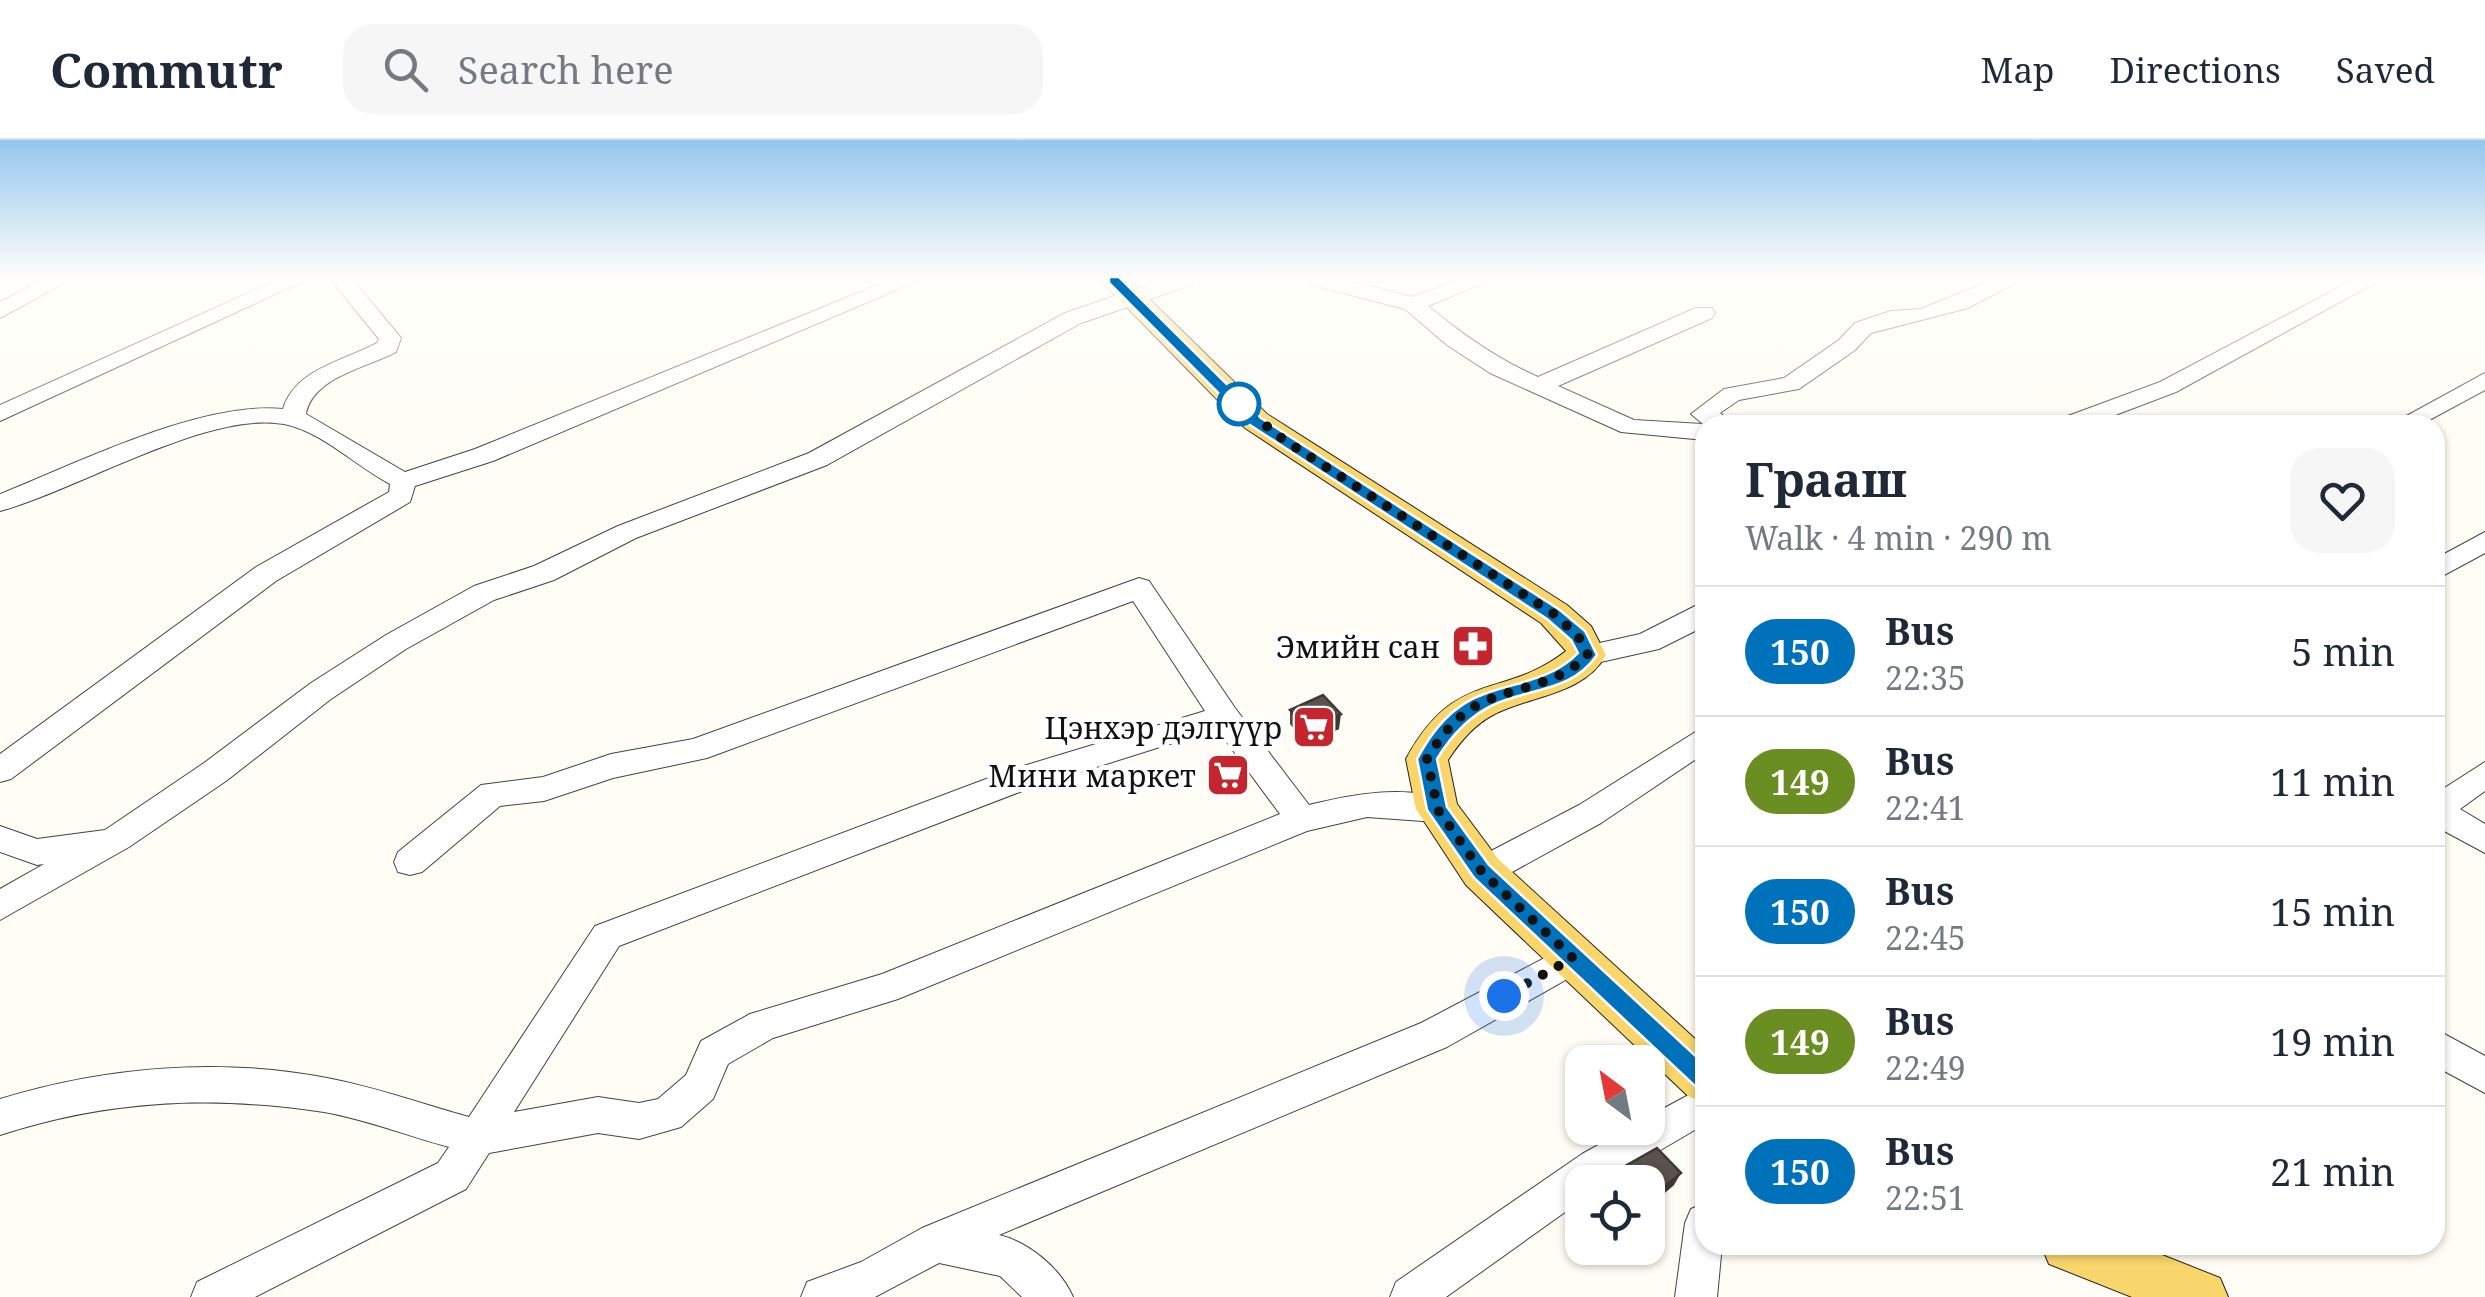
<!DOCTYPE html>
<meta charset="utf-8">
<style>
:root{--surface:#fff;--page:#f6f6f7;--text:#1f2937;--muted:#747a83;--line:#e0e1e3}
body{margin:0;font-family:"Noto Serif",serif;background:var(--page);color:var(--text);height:100vh;display:flex;flex-direction:column;font-size:38px;white-space:nowrap}
*{box-sizing:border-box;margin:0}
p{font-size:32px;color:var(--muted)}
.icon{flex:none;width:55px;height:55px;fill:none;stroke:currentColor;stroke-width:2;stroke-linecap:round;stroke-linejoin:round}
.map{position:relative;flex:1;overflow:hidden}
.drawer{position:absolute;left:1695px;top:275px;width:750px;height:840px;display:flex;flex-direction:column;background:var(--surface);border-radius:30px;box-shadow:0 2px 8px #0004}
.drawer>*{flex:none}
.badge{padding:0 20px;border-radius:32px;font-size:35px;line-height:65px}
.needle{width:65px;rotate:328deg}
.fabs{position:absolute;left:1565px;top:905px;display:grid;gap:20px}
.fabs a{display:grid;place-items:center;width:100px;height:100px;border-radius:20px;background:var(--surface);box-shadow:0 2px 8px #0004;font-size:50px}
.you{position:absolute;width:50px;height:50px;margin:-25px;border:8px solid #fff;border-radius:50%;background:#1a73e8;box-shadow:0 0 0 15px #1a73e833}
.map>.badge{position:absolute;translate:-50% -50%;box-shadow:0 0 0 5px #fff}
.round{display:grid;place-items:center;flex:none;width:105px;height:105px;border-radius:30px;background:var(--page)}
.head{display:flex;align-items:center;justify-content:space-between;height:170px;padding:0 50px}
h1{font-size:48px;font-weight:700;line-height:75px}
ul{padding:0;list-style:none}
li{display:flex;align-items:center;gap:30px;height:130px;padding:0 50px;border-top:2px solid var(--line)}
li div{flex:1}
li b{display:block;font-size:38px}
li em{font-style:normal}
li .badge{min-width:110px;font-weight:700;text-align:center}
header{display:flex;align-items:center;gap:60px;box-sizing:border-box;height:140px;padding:0 50px;background:var(--surface);border-bottom:2px solid var(--line)}
header strong{font-size:48px}
nav{display:flex;gap:55px;margin-inline-start:auto;font-size:35px}
.search{width:700px;height:90px;background:var(--page);display:flex;align-items:center;gap:25px;box-sizing:border-box;padding:0 35px;border-radius:30px;color:var(--muted);font-size:38px}
.map>svg:first-child{display:block}
.lines{fill:none;stroke-linecap:round;stroke-linejoin:round}
.minor-casing{stroke:#444;stroke-width:2}
.major-casing{stroke:#222;stroke-width:2}
.minor{fill:#fff;fill-rule:evenodd}
.major{fill:#f9d66b;fill-rule:evenodd}
.wall{fill:#4d4742}
.shaded-wall{fill:#3f3936}
.building{fill:#5a524d;stroke:#3f3936;stroke-width:2.5}
.line{fill:#0072bc;stroke:#fff;stroke-width:2.5}
.walk{stroke:#111;stroke-width:10;stroke-dasharray:0 18}
.stop-dot{fill:#fff;stroke:#0072bc;stroke-width:5}
.labels{text-anchor:middle;dominant-baseline:central;stroke-width:10;stroke-linejoin:round;paint-order:stroke}
.poi-label{font-size:30px;fill:#111;stroke:#fff;text-anchor:end}
</style>
<header>
<strong>Commutr</strong>
<div class="search"><svg class="icon" aria-label="search" viewBox="0 0 24 24"><circle cx="10" cy="10" r="6"/><path d="M15 15l6 6"/></svg>Search here</div>
<nav><a>Map</a><a>Directions</a><a>Saved</a></nav>
</header>
<div class="map">
<svg width="2485" height="1157" viewBox="0 0 2485 1157">
<rect width="100%" height="100%" fill="#fffdf5"/>
<g class="lines">
<g class="minor-casing">
<g id="minor">
<path d="M 42,140 L 69,140 L 0,178 L 0,162 Z"/>
<path d="M 277,140 L 306,140 L 0,281 L 0,265 Z"/>
<path d="M 331,140 L 353,140 L 401,198 L 396,212 C 366,228 313,237 306,274 L 405,332 L 475,309 L 890,140 L 920,140 L 493,321 L 415,346 L 410,362 L 276,441 L 11,639 L 0,642 L 0,614 L 256,427 L 389,352 L 390,344 C 357,327 321,291 284,284 C 209,270 75,351 0,371 L 0,354 C 78,323 200,261 283,269 C 295,229 344,221 377,203 L 379,199 Z"/>
<path d="M 1162,140 L 1194,140 L 1191,145 L 1081,183 L 827,325 L 636,398 L 554,440 L 494,460 L 406,509 L 331,559 L 226,641 L 129,707 L 0,780 L 0,749 L 44,724 L 37,725 L 0,712 L 0,686 L 37,699 L 105,690 L 204,623 L 311,543 L 386,495 L 474,446 L 534,426 L 618,386 L 809,313 L 1065,173 Z"/>
<path d="M 1309,140 L 1345,140 L 1412,157 L 1459,140 L 1490,140 L 1428,166 C 1463,195 1497,219 1538,237 L 1696,168 L 1712,168 L 1715,173 L 1712,178 L 1558,246 L 1634,280 L 1703,284 L 1691,274 L 1724,249 L 1784,238 L 1839,200 L 1855,183 L 1891,171 L 1921,169 L 1992,140 L 2021,140 L 1968,168 L 1871,193 L 1855,210 L 1799,249 L 1739,260 L 1720,273 L 1734,285 L 1705,285 L 1705,300 L 1621,292 L 1490,233 L 1447,205 L 1405,169 L 1312,145 Z"/>
<path d="M 2353,140 L 2380,140 L 2176,252 L 2089,285 L 2054,285 L 2057,280 L 2160,242 Z"/>
<path d="M 2485,233 L 2485,250 L 2420,285 L 2390,285 Z"/>
<path d="M 2485,392 L 2485,413 L 2435,440 L 2435,419 Z"/>
<path d="M 1139,438 L 1149,441 L 1235,568 L 1309,665 C 1354,654 1403,645 1448,660 L 1453,669 L 1448,678 L 1437,682 L 1367,677 L 1307,691 L 898,859 L 773,898 L 728,924 L 713,959 L 681,987 L 639,999 L 598,993 L 489,1013 L 466,1049 L 255,1157 L 191,1157 L 197,1142 L 438,1023 L 449,1007 C 408,996 365,979 324,972 C 211,955 108,960 0,995 L 0,959 C 104,927 219,917 327,938 C 375,947 422,964 469,977 L 595,786 L 1010,630 L 1205,571 L 1133,461 L 707,618 L 613,638 L 544,661 L 500,666 L 422,732 L 410,735 L 398,732 L 394,722 L 398,712 L 481,645 L 543,637 L 611,614 L 693,599 ZM 1217,589 L 1280,674 L 882,834 L 750,874 L 701,901 L 686,935 L 658,959 L 639,963 L 598,957 L 514,972 L 619,806 L 1030,648 Z"/>
<path d="M 1705,461 L 1705,486 L 1659,509 L 1587,525 L 1577,522 L 1573,515 L 1577,508 L 1640,494 Z"/>
<path d="M 1705,586 L 1705,613 L 1601,683 L 1494,742 L 1482,746 L 1470,742 L 1466,732 L 1470,722 L 1579,665 Z"/>
<path d="M 2485,622 L 2485,651 L 2460,669 L 2485,684 L 2485,713 L 2435,686 L 2435,654 Z"/>
<path d="M 1573,803 L 1585,807 L 1590,818 L 1585,829 L 1447,907 L 999,1095 C 1029,1102 1061,1129 1073,1157 L 1022,1157 L 1000,1136 L 939,1123 L 875,1157 L 801,1157 L 807,1142 L 861,1122 L 922,1088 L 1421,883 Z"/>
<path d="M 2435,889 L 2485,916 L 2485,953 L 2435,926 Z"/>
<path d="M 1705,946 L 1705,984 L 1606,1042 L 1582,1042 L 1582,1060 L 1446,1157 L 1390,1157 L 1396,1142 L 1582,1014 L 1629,988 L 1648,988 L 1648,977 Z"/>
<path d="M 1705,1063 L 1705,1105 L 1722,1105 L 1717,1157 L 1675,1157 L 1685,1083 L 1691,1069 Z"/>
</g>
</g>
<g class="major-casing">
<g id="major">
<path d="M 1100,140 L 1130,140 L 1267,274 L 1567,465 L 1591,486 L 1606,515 C 1583,556 1529,555 1491,576 C 1473,586 1459,603 1448,620 L 1457,664 L 1498,719 L 1705,908 L 1705,963 L 1688,956 L 1466,745 L 1416,669 L 1406,619 C 1456,527 1502,561 1566,511 L 1541,483 L 1245,288 Z"/>
<path d="M 2041,1105 L 2137,1105 L 2220,1138 L 2228,1157 L 2132,1157 L 2049,1124 Z"/>
</g>
</g>
<use href="#minor" class="minor"/>
<use href="#major" class="major"/>
</g>
<g class="wall">
<path d="M 1290,570 L 1339,589 L 1306,604 L 1290,584 Z"/>
<path d="M 1611,1034 L 1674,1045 L 1648,1067 L 1648,1042 L 1607,1042 Z"/>
<path d="M 2235,1105 L 2257,1105 L 2246,1112 Z"/>
<path d="M 2303,1105 L 2319,1105 L 2311,1110 Z"/>
</g>
<g class="shaded-wall">
<path d="M 1341,574 L 1339,589 L 1306,604 L 1307,590 Z"/>
<path d="M 1681,1033 L 1674,1045 L 1648,1067 L 1648,1061 Z"/>
</g>
<g class="building">
<path d="M 1323,555 L 1341,574 L 1307,590 L 1290,570 Z"/>
<path d="M 1657,1008 L 1681,1033 L 1648,1061 L 1648,1042 L 1618,1042 L 1611,1034 Z"/>
</g>
<linearGradient id="sky" x2="0" y2="1"><stop stop-color="#95c6ee"/><stop offset="0.46" stop-color="#fffefa"/><stop offset="1" stop-color="#fffefa" stop-opacity="0"/></linearGradient>
<rect width="2485" height="302" fill="url(#sky)"/>
<path class="line" d="M 1109,137 L 1119,137 L 1261,278 L 1560,470 L 1585,491 L 1597,515 C 1572,552 1529,548 1493,565 C 1468,577 1451,596 1437,619 L 1447,667 L 1489,725 L 1713,932 L 1717,940 L 1713,948 L 1705,951 L 1697,948 L 1474,738 L 1427,670 L 1417,619 C 1432,591 1452,565 1484,554 C 1516,542 1552,540 1578,513 L 1571,500 L 1547,479 L 1250,285 L 1109,143 Z"/>
<g class="lines">
<path class="walk" d="M 1239,264 L 1284,300 L 1554,474 L 1578,496 L 1588,515 C 1559,544 1524,545 1488,560 C 1460,571 1442,594 1427,619 L 1438,670 L 1482,732 L 1573,818 L 1504,856"/>
</g>
<defs>
<g id="pharmacy-square" transform="scale(2.25)"><rect x="-9" y="-9" width="18" height="18" rx="4" fill="#c4262e" stroke="#fff"/><path d="M-2-6h4v4h4v4h-4v4h-4v-4h-4v-4h4Z" fill="#fff"/></g>
<g id="supermarket-square" transform="scale(2.25)"><rect x="-9" y="-9" width="18" height="18" rx="4" fill="#c4262e" stroke="#fff"/><path d="M-6-5.5h2.5l.6 2H6L4.5 2H-2.5L-4.4-4H-6ZM-1.5 3.2a1.3 1.3 0 1 0 .1 0ZM3 3.2a1.3 1.3 0 1 0 .1 0Z" fill="#fff"/></g>
</defs>
<g fill-rule="evenodd">
<use href="#pharmacy-square" x="1473" y="506"/>
<use href="#supermarket-square" x="1314" y="587"/>
<use href="#supermarket-square" x="1228" y="635"/>
</g>
<circle class="stop-dot" cx="1239" cy="264" r="20"/>
<g class="labels">
<g class="poi-label">
<text x="1440" y="506">Эмийн сан</text>
<text x="1282" y="587">Цэнхэр дэлгүүр</text>
<text x="1196" y="635">Мини маркет</text>
</g>
</g>
</svg>
<div class="fabs">
<a><svg class="needle" viewBox="-14 -14 28 28"><path d="M0-13l5 13h-10z" fill="#e53935"/><path d="M0 13l5-13h-10z" fill="#747a83"/></svg></a>
<a><svg class="icon" aria-label="locate" viewBox="0 0 24 24"><circle cx="12" cy="12" r="6"/><path d="M12 2v4M12 18v4M2 12h4M18 12h4"/></svg></a>
</div>
<div class="you" style="left:1504px;top:856px"></div>
<section class="drawer">
<div class="head"><div><h1>Грааш</h1><p>Walk · 4 min · 290 m</p></div><a class="round"><svg class="icon" aria-label="heart" viewBox="0 0 24 24"><path d="M12 20l-8-8c-3-5 5-10 8-4 3-6 11-1 8 4z"/></svg></a></div>
<ul>
<li><span class="badge" style="background:#0072bc;color:#fff">150</span><div><b>Bus</b><p>22:35</p></div><em>5 min</em></li>
<li><span class="badge" style="background:#6b8e23;color:#fff">149</span><div><b>Bus</b><p>22:41</p></div><em>11 min</em></li>
<li><span class="badge" style="background:#0072bc;color:#fff">150</span><div><b>Bus</b><p>22:45</p></div><em>15 min</em></li>
<li><span class="badge" style="background:#6b8e23;color:#fff">149</span><div><b>Bus</b><p>22:49</p></div><em>19 min</em></li>
<li><span class="badge" style="background:#0072bc;color:#fff">150</span><div><b>Bus</b><p>22:51</p></div><em>21 min</em></li>
</ul>
</section>
</div>
